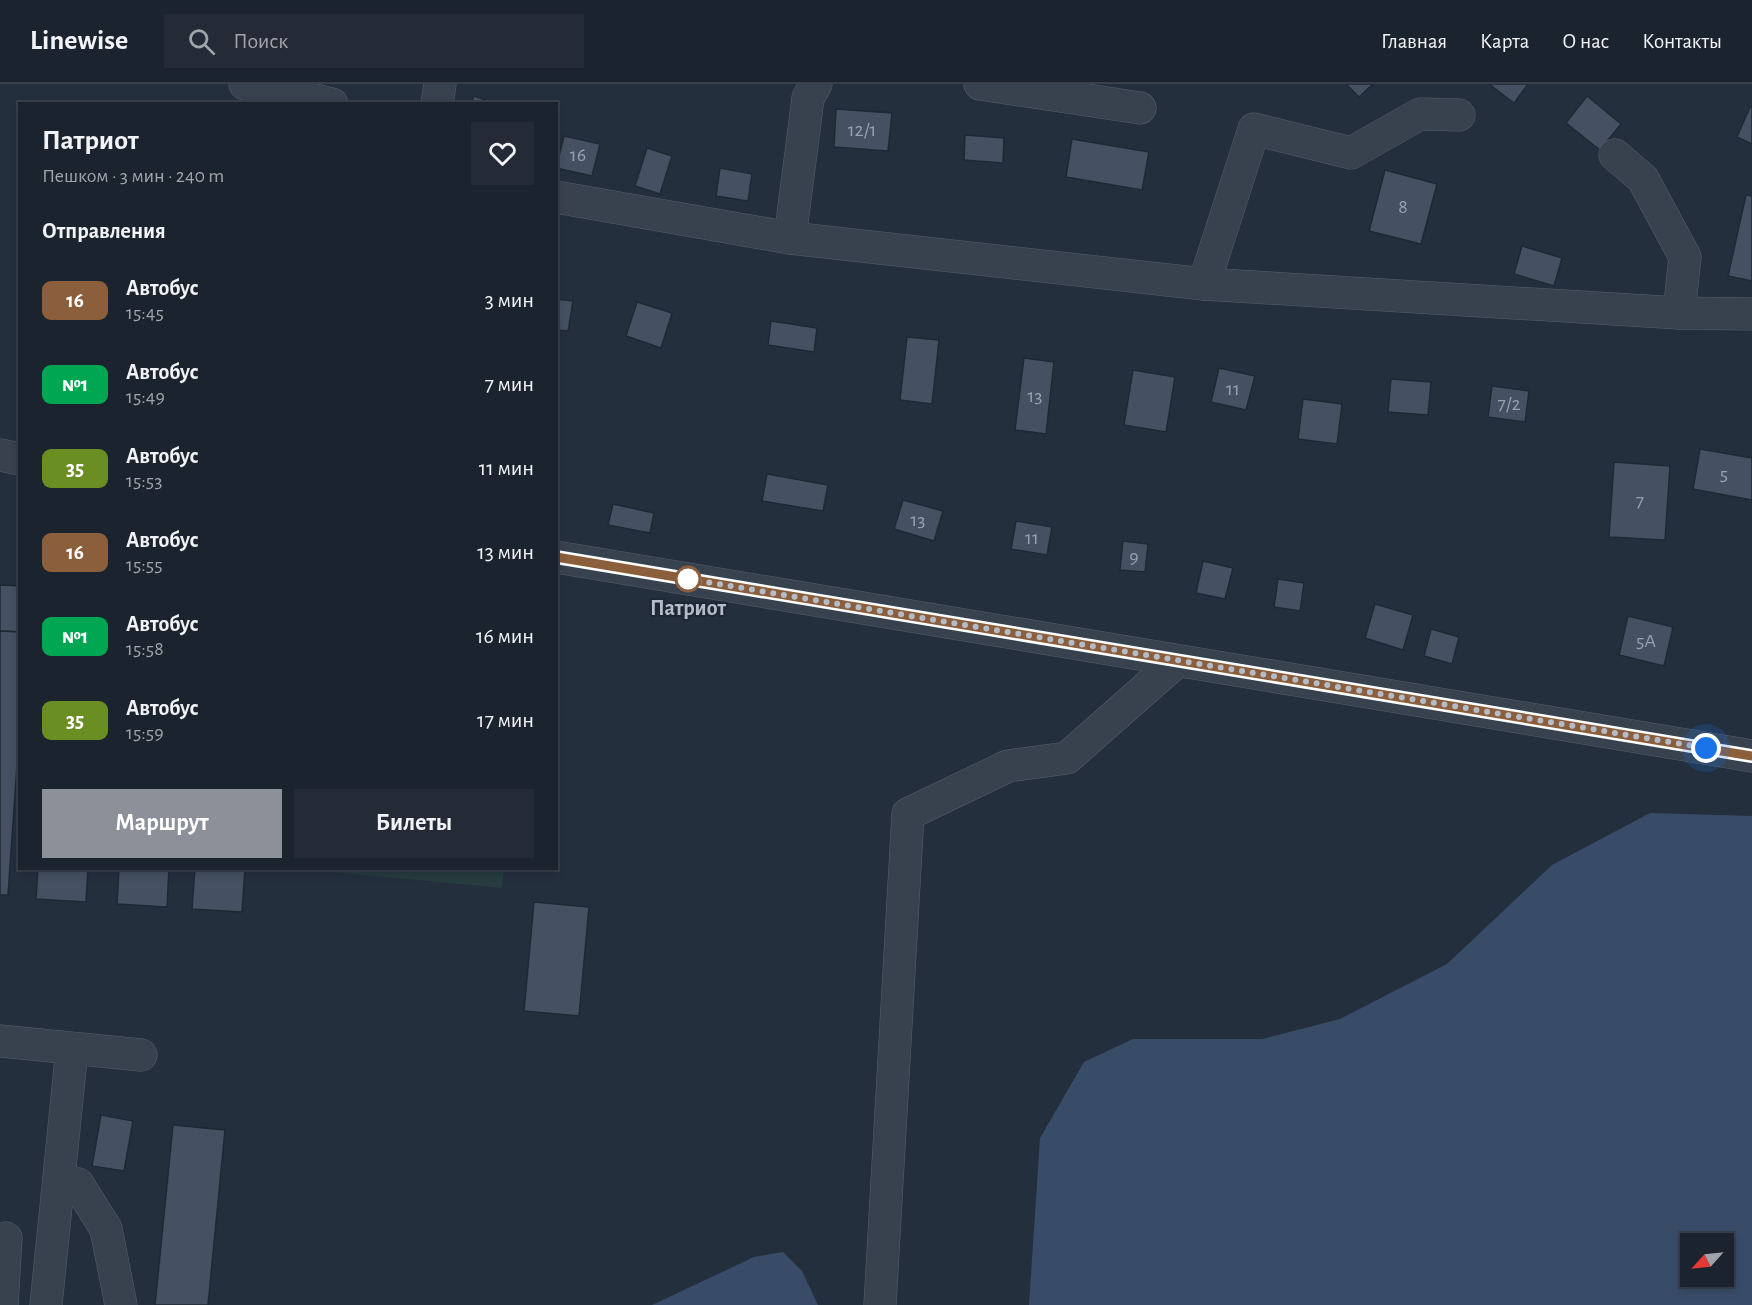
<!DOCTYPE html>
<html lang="ru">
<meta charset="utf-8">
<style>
:root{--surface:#1b232e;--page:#242b36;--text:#f1f3f6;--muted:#a0a4aa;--line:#39404a;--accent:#8c9099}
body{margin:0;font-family:"Alegreya Sans",sans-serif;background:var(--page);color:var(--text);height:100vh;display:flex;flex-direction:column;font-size:22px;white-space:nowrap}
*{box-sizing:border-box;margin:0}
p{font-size:20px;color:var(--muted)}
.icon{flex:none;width:33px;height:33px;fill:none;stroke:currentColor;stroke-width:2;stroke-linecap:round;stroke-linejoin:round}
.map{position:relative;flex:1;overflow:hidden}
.side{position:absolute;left:18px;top:18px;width:540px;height:768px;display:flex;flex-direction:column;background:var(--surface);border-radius:0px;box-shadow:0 3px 9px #0003,0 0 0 2px var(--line)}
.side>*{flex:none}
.badge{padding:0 12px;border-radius:9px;font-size:21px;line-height:39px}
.needle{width:39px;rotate:243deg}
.controls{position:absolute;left:1680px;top:1149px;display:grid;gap:12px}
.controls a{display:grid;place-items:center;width:54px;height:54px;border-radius:0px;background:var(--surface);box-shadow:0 3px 9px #0003,0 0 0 2px var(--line);font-size:30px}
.you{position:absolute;width:30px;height:30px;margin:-15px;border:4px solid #fff;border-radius:50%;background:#1a73e8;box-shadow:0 0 0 9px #1a73e833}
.map>.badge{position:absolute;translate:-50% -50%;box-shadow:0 0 0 3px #fff}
h2{padding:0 24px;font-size:22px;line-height:54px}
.round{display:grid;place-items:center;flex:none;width:63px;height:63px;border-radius:0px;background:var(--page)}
.headline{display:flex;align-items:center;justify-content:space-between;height:102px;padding:0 24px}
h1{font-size:28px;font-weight:700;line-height:45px}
.cta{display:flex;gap:12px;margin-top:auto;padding:12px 24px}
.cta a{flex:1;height:69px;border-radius:0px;background:var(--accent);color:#fff;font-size:24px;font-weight:700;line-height:69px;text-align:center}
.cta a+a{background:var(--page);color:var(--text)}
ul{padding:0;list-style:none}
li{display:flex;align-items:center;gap:18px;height:84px;padding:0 24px}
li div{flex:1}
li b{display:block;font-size:22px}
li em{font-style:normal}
li .badge{min-width:66px;font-weight:700;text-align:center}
header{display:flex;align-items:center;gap:36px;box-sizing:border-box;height:84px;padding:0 30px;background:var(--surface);border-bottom:2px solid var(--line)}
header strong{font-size:28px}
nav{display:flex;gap:33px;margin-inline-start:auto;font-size:21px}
.search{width:420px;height:54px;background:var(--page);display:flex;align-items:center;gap:15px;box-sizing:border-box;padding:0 21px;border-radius:0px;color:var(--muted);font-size:22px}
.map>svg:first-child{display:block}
.green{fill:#263c3f}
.water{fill:#394c67;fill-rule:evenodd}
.building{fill:#455162;stroke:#1f2835;stroke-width:1.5}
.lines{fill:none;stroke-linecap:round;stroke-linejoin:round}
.minor-casing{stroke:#565f6c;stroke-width:33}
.minor{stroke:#38414e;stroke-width:32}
.line-casing{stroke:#fff;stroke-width:14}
.line{stroke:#8b5e3c;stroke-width:9}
.walk{stroke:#b4bcc9;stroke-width:6;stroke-dasharray:0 10.8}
.stop-dot{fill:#fff;stroke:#8b5e3c;stroke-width:3}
.labels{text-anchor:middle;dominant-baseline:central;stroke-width:4.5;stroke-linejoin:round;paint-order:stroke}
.number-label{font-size:20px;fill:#98a1af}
.stop-label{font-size:22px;font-weight:bold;fill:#b4bcc9;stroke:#1d2633}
</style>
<header>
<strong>Linewise</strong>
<div class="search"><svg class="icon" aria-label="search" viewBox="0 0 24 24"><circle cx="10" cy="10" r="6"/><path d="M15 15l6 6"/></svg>Поиск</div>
<nav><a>Главная</a><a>Карта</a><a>О нас</a><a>Контакты</a></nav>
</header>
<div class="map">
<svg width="1752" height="1221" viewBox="0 0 1752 1221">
<rect width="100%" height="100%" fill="#242f3e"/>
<path class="green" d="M 332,785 L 332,784 L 504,785 L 502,804 L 332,788 Z"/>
<g class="water">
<path d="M 1650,729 L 1752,732 L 1752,1221 L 1029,1221 L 1040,1054 L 1084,978 L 1133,955 L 1262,955 L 1340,935 L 1447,880 L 1552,781 ZM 1690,1160 L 1724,1160 L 1724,1192 L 1690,1192 Z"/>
<path d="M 783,1168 L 802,1187 L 818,1221 L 652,1221 L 754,1173 Z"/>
</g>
<g class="building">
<path d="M 1346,0 L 1373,0 L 1359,13 Z"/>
<path d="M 1489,0 L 1528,0 L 1514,19 Z"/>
<path d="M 474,12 L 498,20 L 471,20 Z"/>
<path d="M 1587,12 L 1621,40 L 1600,66 L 1566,39 Z"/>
<path d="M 1750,23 L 1752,23 L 1752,60 L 1737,53 Z"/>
<path d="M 836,25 L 892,29 L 888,67 L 834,63 Z"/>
<path d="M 965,51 L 1004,54 L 1003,79 L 964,76 Z"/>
<path d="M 564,52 L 600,60 L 592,92 L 556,84 Z"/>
<path d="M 1072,55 L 1149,68 L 1142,106 L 1066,93 Z"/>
<path d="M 647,64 L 672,72 L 660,110 L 635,102 Z"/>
<path d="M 720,84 L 752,90 L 748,117 L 716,112 Z"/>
<path d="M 1385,86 L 1437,100 L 1421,160 L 1369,147 Z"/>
<path d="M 1746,111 L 1752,112 L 1752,197 L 1728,192 Z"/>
<path d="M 1522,162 L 1562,174 L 1554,202 L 1514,190 Z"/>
<path d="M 556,215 L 573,217 L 568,247 L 556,246 Z"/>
<path d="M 637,218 L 672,229 L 661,264 L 626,252 Z"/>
<path d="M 771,237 L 817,244 L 814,268 L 768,261 Z"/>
<path d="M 907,253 L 939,256 L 932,320 L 900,316 Z"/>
<path d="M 1024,274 L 1054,278 L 1046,350 L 1015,346 Z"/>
<path d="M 1219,284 L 1255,292 L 1246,326 L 1211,318 Z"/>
<path d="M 1133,286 L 1175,293 L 1166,348 L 1124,341 Z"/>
<path d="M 1391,295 L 1431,298 L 1428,331 L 1388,328 Z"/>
<path d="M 1492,302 L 1529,307 L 1525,338 L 1488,333 Z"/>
<path d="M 1303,315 L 1342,320 L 1337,360 L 1298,355 Z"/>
<path d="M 1700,365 L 1752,374 L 1752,416 L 1693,405 Z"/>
<path d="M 1614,378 L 1670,382 L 1665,456 L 1609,453 Z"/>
<path d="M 767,390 L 828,401 L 823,427 L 762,417 Z"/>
<path d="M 903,416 L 943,427 L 934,457 L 894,445 Z"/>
<path d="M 613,420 L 654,429 L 650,449 L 608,441 Z"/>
<path d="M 1016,437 L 1052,443 L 1047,471 L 1011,465 Z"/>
<path d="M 1123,457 L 1148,460 L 1145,488 L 1120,486 Z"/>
<path d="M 1203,477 L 1233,484 L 1225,515 L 1196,509 Z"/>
<path d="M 1278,495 L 1304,499 L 1300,527 L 1274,523 Z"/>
<path d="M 0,501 L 20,502 L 20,548 L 0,547 Z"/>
<path d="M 1375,520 L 1413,531 L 1403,566 L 1365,554 Z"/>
<path d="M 1628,532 L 1673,543 L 1664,582 L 1619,571 Z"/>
<path d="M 1431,545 L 1459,553 L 1452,580 L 1424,572 Z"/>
<path d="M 0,547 L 20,548 L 20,639 L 8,811 L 0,811 Z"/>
<path d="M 38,784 L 88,784 L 86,818 L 36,815 Z"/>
<path d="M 119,784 L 169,784 L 167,823 L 117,820 Z"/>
<path d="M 195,784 L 245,784 L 242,828 L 192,825 Z"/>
<path d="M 534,818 L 589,823 L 579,932 L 524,927 Z"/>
<path d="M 101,1031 L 133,1037 L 124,1087 L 92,1082 Z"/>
<path d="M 173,1041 L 225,1046 L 208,1221 L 155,1221 Z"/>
</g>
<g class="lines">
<g class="minor-casing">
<g id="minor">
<path d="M 245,0 L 332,20"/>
<path d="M 980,0 L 1140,24"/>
<path d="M 437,20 L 440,0"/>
<path d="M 1615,71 L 1643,95 L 1685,173 L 1679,229"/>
<path d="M 556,113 L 790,154 L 1204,200 L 1679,229 L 1752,230"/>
<path d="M 790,154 L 808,14 L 816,0"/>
<path d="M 1204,200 L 1254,45 L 1351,69 L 1420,30 L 1459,31"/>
<path d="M 0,371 L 20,375"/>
<path d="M 556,473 L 1752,672"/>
<path d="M 0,957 L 141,971"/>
<path d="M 59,1095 L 78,1100 L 106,1145 L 121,1221"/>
<path d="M 2,1221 L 6,1154"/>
<path d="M 46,1221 L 72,965"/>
<path d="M 880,1221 L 908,730 L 1008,682 L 1067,674 L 1177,577"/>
</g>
</g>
<use href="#minor" class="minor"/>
</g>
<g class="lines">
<g class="line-casing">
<path id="line" d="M 556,473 L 1752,672"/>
</g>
<use href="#line" class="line"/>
<path class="walk" d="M 688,495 L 1706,664"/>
</g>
<circle class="stop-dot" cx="688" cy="495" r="12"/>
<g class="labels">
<g class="number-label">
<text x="862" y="46">12/1</text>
<text x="578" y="71">16</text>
<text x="1403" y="123">8</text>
<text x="1233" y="305">11</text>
<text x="1035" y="312">13</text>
<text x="1509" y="320">7/2</text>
<text x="1724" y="390">5</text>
<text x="1640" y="417">7</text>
<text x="918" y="436">13</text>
<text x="1032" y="454">11</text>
<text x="1134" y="473">9</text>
<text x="1646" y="557">5А</text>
</g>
<g class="stop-label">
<text x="688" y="524">Патриот</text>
</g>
</g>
</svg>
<div class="controls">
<a><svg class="needle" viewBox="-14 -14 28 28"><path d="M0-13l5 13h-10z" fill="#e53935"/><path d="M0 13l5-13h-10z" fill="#a0a4aa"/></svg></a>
</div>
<div class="you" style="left:1706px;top:664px"></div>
<section class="side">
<div class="headline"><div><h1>Патриот</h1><p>Пешком · 3 мин · 240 m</p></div><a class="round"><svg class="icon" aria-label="heart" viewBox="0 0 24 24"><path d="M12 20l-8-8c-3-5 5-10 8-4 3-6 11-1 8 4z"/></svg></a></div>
<h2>Отправления</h2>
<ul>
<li><span class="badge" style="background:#8b5e3c;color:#fff">16</span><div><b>Автобус</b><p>15:45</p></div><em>3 мин</em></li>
<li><span class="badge" style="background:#00a651;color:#fff">№1</span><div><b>Автобус</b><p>15:49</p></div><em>7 мин</em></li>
<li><span class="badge" style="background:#6b8e23;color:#fff">35</span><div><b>Автобус</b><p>15:53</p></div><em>11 мин</em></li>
<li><span class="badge" style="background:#8b5e3c;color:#fff">16</span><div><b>Автобус</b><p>15:55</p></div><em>13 мин</em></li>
<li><span class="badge" style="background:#00a651;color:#fff">№1</span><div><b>Автобус</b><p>15:58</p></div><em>16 мин</em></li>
<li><span class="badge" style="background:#6b8e23;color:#fff">35</span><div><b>Автобус</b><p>15:59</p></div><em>17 мин</em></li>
</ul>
<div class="cta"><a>Маршрут</a><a>Билеты</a></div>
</section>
</div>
